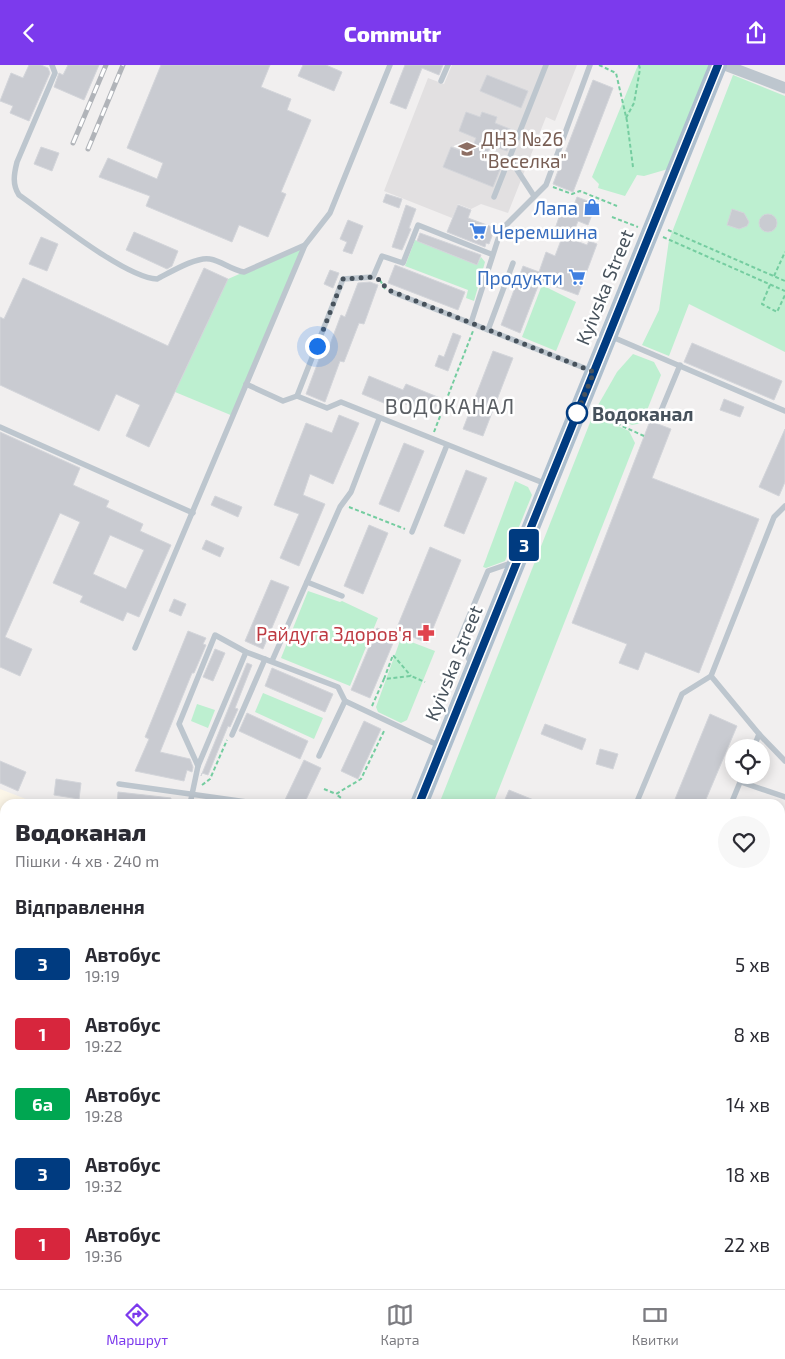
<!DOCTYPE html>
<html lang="uk">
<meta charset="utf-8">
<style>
:root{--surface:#fff;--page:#f7f7f7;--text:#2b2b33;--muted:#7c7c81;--line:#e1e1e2;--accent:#7c3aed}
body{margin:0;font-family:"Exo 2",sans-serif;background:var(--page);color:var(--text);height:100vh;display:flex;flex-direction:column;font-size:19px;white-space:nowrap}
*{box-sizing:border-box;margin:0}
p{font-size:16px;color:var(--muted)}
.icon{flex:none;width:28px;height:28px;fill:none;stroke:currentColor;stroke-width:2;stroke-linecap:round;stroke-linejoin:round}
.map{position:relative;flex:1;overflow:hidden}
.side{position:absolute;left:0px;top:734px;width:785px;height:491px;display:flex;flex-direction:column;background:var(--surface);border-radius:15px 15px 0 0;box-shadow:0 2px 12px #0003}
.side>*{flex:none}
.badge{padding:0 10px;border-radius:4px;font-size:18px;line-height:32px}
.tools{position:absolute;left:725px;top:674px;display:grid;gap:10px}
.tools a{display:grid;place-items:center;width:45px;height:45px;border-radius:50%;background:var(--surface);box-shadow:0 2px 12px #0003;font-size:25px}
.you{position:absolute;width:25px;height:25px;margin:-12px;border:4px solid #fff;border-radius:50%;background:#1a73e8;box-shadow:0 0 0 8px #1a73e833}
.map>.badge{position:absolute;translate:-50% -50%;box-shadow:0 0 0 2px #fff}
h2{padding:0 15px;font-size:19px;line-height:45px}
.round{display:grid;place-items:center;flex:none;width:52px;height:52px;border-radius:26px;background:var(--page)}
.head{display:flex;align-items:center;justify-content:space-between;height:85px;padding:0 15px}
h1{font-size:24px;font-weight:800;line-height:38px}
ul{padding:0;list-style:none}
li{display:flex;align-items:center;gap:15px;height:70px;padding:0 15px}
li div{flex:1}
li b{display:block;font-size:19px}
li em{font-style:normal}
li .badge{min-width:55px;font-weight:700;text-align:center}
header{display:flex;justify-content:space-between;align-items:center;height:65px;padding:0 15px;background:var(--accent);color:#fff;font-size:22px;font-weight:800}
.menu{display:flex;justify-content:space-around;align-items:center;height:70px;border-top:1px solid var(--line);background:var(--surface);font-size:14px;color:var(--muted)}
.menu a{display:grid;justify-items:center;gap:2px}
.menu .active{color:var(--accent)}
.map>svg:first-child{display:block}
.commercial{fill:#fcf6e8}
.education{fill:#e2e0e1}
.green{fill:#bdefd0}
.water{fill:#8ad9ec}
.building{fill:#c9cbd1;stroke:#d3d5da;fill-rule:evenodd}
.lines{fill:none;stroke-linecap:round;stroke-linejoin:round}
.path{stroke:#75cda0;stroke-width:2;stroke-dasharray:4 2.5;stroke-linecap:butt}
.lane{stroke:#bdc6ce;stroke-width:5.5}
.street{stroke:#bdc6ce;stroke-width:11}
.secondary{stroke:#bfcad6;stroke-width:16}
.primary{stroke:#aebfce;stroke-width:18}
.rail-casing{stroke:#b1b4b9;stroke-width:5}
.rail{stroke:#fff;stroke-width:3;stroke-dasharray:9;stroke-linecap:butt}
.line-casing{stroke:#fff;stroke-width:11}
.line{stroke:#003b80;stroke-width:8}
.walk{stroke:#47525c;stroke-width:5;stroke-dasharray:0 9}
.stop-dot{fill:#fff;stroke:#003b80;stroke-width:2.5}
.labels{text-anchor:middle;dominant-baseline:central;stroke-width:5;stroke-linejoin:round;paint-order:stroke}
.education-label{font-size:19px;fill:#785e54;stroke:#fff;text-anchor:start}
.shop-label{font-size:19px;fill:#366cbe;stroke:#fff;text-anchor:end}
.street-label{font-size:19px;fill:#47525c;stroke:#fff}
.stop-label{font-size:19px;font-weight:bold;fill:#47525c;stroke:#fff;text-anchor:start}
.health-label{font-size:19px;fill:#be3a42;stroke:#fff;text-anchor:end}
.quarter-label{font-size:21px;letter-spacing:1px;fill:#5b5f64;stroke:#fff}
</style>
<header><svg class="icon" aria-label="back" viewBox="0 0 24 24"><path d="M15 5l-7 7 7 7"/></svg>Commutr<svg class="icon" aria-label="share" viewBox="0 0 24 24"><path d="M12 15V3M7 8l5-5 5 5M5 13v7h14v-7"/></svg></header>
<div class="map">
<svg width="785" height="1224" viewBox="0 0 785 1224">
<rect width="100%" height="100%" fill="#f1efef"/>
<path class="commercial" d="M 0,724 L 31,736 L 44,739 L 5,739 L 5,750 L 0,750 Z"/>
<path class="education" d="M 452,0 L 577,0 L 555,56 L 546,52 L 508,148 L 481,139 L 471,144 L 458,139 L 452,153 L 384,126 L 428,13 L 444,19 Z"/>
<g class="green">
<path d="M 638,0 L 710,0 L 668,104 L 644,111 L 637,110 L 625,131 L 598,123 L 599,119 L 592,112 Z"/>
<path d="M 733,10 L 785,31 L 785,287 L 689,239 L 669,291 L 642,280 L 659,245 L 669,175 Z"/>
<path d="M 415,175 L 477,200 L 481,192 L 485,197 L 474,236 L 466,233 L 468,225 L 405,201 Z"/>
<path d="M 305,180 L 233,351 L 175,327 L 228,214 Z"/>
<path d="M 542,220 L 576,237 L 556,286 L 522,272 Z"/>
<path d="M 633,289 L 654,297 L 661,310 L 642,358 L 632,360 L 598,346 L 597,342 L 617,307 Z"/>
<path d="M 593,350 L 629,366 L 635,378 L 493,739 L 439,739 Z"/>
<path d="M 515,416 L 528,422 L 532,430 L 505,496 L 486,503 L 483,502 Z"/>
<path d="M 308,526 L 340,537 L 342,536 L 378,553 L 350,621 L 281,593 Z"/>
<path d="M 401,573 L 435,586 L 407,655 L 401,658 L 378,647 L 376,642 Z"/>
<path d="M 263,628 L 323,653 L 314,674 L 255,647 Z"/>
<path d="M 197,639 L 215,645 L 208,663 L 191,656 Z"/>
<path d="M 0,931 L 5,933 L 5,1220 L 133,1220 L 132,1224 L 0,1224 Z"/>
<path d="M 785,1165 L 785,1224 L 745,1224 L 748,1220 L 780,1220 L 780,1172 Z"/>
</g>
<g class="water">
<path d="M 785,857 L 785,1165 L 780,1172 L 780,865 Z"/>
<path d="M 578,1220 L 748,1220 L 745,1224 L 576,1224 Z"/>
</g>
<g class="building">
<path d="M 29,0 L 41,0 L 48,3 L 50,8 L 29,56 L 10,48 L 13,41 L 0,36 L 11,8 L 23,13 Z"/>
<path d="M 68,0 L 99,0 L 84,35 L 54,22 L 59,8 L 63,10 Z"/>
<path d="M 161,0 L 270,0 L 261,22 L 291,34 L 287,45 L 311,55 L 281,127 L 286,129 L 268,172 L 239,160 L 232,177 L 146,141 L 150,131 L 99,112 L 108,93 L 157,114 L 163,98 L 127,83 Z"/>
<path d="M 303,0 L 326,0 L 342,7 L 334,26 L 298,11 Z"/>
<path d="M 405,0 L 443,0 L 439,10 L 422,3 L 406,44 L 390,38 Z"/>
<path d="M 487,10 L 528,26 L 521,43 L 480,26 Z"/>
<path d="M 593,15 L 613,23 L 573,127 L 553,119 Z"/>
<path d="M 466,47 L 480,52 L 482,47 L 497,52 L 495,58 L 515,66 L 507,86 L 491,80 L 484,96 L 501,102 L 493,122 L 443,102 L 451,82 L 470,89 L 476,73 L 459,66 Z"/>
<path d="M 41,82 L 59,88 L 52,106 L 34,99 Z"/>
<path d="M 386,129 L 402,134 L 399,143 L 383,137 Z"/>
<path d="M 577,132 L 596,139 L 588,160 L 578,156 L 571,174 L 587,180 L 589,176 L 597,179 L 578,230 L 540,216 L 520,268 L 501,260 L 523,201 L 539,207 L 546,187 L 555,191 L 563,170 L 554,167 L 560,149 L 569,153 Z"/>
<path d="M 406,140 L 416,144 L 409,163 L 411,164 L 402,185 L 392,182 Z"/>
<path d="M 458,140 L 471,145 L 468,153 L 495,163 L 489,179 L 486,178 L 485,182 L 447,167 Z"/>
<path d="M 732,144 L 744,148 L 749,157 L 747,161 L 739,164 L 727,160 Z"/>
<circle cx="768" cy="158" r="9"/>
<path d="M 348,155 L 363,161 L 352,189 L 343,186 L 347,177 L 340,174 Z"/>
<path d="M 134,167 L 178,186 L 172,201 L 167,204 L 126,185 Z"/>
<path d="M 420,168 L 481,190 L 477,200 L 417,176 Z"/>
<path d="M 41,172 L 58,179 L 47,206 L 29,199 Z"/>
<path d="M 395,200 L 465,227 L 458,245 L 388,218 Z"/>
<path d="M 204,203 L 228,214 L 149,382 L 126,371 L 140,340 L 116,329 L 99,366 L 0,320 L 0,252 L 4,254 L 23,213 L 168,281 Z"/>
<path d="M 330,205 L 339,208 L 333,223 L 324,219 Z"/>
<path d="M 370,217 L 378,220 L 364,259 L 359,258 L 344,297 L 340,296 L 325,337 L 306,329 L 321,289 L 326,290 L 341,250 L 345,252 L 358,218 Z"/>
<path d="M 453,268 L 461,271 L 448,306 L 435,301 L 439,290 L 444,292 Z"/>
<path d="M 692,278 L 782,316 L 774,335 L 684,297 Z"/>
<path d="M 493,286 L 513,293 L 483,371 L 463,364 Z"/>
<path d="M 369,311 L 403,325 L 406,319 L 440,333 L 432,350 L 398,336 L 396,343 L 362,329 Z"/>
<path d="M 724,334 L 744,342 L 740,352 L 720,345 Z"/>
<path d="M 339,350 L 359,358 L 333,419 L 310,409 L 303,430 L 325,439 L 299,501 L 280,493 L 299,449 L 274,440 L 306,358 L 332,368 Z"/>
<path d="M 650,356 L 671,364 L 652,413 L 759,454 L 699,608 L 645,587 L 638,605 L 619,598 L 627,579 L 572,558 Z"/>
<path d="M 785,364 L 785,417 L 779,431 L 759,422 Z"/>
<path d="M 0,367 L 80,403 L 73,420 L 109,436 L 106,442 L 143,459 L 140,466 L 171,480 L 139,552 L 127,547 L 123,556 L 80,537 L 83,531 L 53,518 L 80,457 L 60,448 L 5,572 L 32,584 L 20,611 L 0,602 ZM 110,470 L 144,485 L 126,524 L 93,509 Z"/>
<path d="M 404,378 L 424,386 L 399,447 L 379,439 Z"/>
<path d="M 466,405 L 487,413 L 464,469 L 444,461 Z"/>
<path d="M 215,431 L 242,442 L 238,452 L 211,440 Z"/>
<path d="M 369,460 L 388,468 L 363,529 L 344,521 Z"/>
<path d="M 206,475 L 224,483 L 220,492 L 202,484 Z"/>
<path d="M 430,482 L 461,495 L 427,578 L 396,565 Z"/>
<path d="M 271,515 L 289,522 L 263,584 L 245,576 Z"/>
<path d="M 174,534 L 186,539 L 181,551 L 169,546 Z"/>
<path d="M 377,563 L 396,571 L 370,633 L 351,625 Z"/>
<path d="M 188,566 L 206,573 L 203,579 L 206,580 L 194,608 L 192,608 L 160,687 L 190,694 L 193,702 L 192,707 L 187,705 L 184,716 L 135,706 L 149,674 L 145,672 Z"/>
<path d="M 215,584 L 225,588 L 213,616 L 203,612 Z"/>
<path d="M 247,598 L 252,600 L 235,643 L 238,644 L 230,662 L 228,661 L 208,710 L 202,708 L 201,711 Z"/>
<path d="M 272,603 L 333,629 L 325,647 L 265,621 Z"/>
<path d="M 247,648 L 308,676 L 300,694 L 239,666 Z"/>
<path d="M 710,649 L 737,661 L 704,739 L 673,739 Z"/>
<path d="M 364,656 L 381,664 L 358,714 L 341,706 Z"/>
<path d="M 545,659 L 586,674 L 582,685 L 541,669 Z"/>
<path d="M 600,684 L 618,689 L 613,704 L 596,699 Z"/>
<path d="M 304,695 L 321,703 L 304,739 L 283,739 Z"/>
<path d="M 0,696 L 26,707 L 18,726 L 0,718 Z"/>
<path d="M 56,714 L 81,718 L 79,734 L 54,730 Z"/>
<path d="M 509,725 L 541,738 L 541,739 L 503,739 Z"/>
<path d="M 118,727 L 171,733 L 170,739 L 117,739 Z"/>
</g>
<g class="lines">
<g class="path">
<path d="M 599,0 L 616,8 L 627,56 L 633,102"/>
<path d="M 626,53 L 634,38 L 640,4 L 639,0"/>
<path d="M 553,122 L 572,129 L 580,126 L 617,141"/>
<path d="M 612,152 L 638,162"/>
<path d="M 668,165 L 785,216"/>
<path d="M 663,172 L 785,226"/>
<path d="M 774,211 L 785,187"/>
<path d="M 380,215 L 385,224"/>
<path d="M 770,220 L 762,239 L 777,247 L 785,230"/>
<path d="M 593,348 L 644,371"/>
<path d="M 434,367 L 473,266"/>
<path d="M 349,442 L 405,464"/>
<path d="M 384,614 L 393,590 L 411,611"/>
<path d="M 372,641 L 384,614 L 411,611 L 425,617"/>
<path d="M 202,720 L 210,714 L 227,675"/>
<path d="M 324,724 L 336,729"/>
<path d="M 339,739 L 341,733 L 336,729 L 361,714 L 385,664"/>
<path d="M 0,1142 L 5,1144"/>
<path d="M 780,1213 L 785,1210"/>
<path d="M 775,1220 L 775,1224"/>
</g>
<g class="lane">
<path d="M 52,0 L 55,8 L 17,97 C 14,109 12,119 19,130 C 48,150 125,213 157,214 C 169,208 197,191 210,194 C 222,196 231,205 244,207 L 305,180"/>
<path d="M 441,16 L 448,0"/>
<path d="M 510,94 L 534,131"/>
<path d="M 494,132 L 546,0"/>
<path d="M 392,227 L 592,306"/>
<path d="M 471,258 L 501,165 L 546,120 L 590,0"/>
<path d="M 488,265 L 513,198"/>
<path d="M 610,271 L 785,346"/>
<path d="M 246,319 L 283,336 L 297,331 L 343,214 L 373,212 L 382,191 L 403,198 L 418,160 L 491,189"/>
<path d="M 297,331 L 327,343 L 341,337 L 546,419"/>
<path d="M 658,353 L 680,300"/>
<path d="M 0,362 L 193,448"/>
<path d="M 412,467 L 447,380"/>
<path d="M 307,517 L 342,531"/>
<path d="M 135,583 L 305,180 L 330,148 L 390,0"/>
<path d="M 272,596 L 340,442 L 351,427 L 379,354"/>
<path d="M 471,598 L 459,575 L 488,506 L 514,497"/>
<path d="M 711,611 L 759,669 L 754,682"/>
<path d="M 759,669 L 785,696"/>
<path d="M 232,670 L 265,594"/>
<path d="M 319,691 L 345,636 L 440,681"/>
<path d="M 198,701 L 179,659 L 215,570 L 246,587 L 338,622 L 345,636"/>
<path d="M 741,717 L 785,732"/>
<path d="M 119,719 L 262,739"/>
<path d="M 190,739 L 198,701 L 246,587"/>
<path d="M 636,739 L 682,629 L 711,611 L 774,452 L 785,441"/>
<path d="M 731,739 L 743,710"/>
<path d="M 0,803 L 2,797"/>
<path d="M 0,954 L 2,955 L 0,960"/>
<path d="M 500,1224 L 502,1220"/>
</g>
<g class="street">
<path d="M 725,0 L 785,23"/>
<path d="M 0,922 L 5,924"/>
</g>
<path class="secondary" d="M 0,759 L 5,760"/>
<g class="primary">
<path d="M 419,739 L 718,0"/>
<path d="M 226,1224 L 227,1220"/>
<path d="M 250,1224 L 252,1220"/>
</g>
<g class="rail-casing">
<g id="rail">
<path d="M 73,78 L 106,0"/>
<path d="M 88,84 L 123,0"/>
</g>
</g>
<use href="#rail" class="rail"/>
</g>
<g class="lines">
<g class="line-casing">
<path id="line" d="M 419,739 L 718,0"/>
</g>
<use href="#line" class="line"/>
<path class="walk" d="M 317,281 L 343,214 L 373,212 L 382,216 L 386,224 L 594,307 L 577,348"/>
</g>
<defs>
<g id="school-bare" transform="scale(1.35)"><path d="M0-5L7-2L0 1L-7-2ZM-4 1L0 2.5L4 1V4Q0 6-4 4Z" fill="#8d6e63" stroke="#fff" stroke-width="2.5" paint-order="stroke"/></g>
<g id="shop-bare" transform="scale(1.35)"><path d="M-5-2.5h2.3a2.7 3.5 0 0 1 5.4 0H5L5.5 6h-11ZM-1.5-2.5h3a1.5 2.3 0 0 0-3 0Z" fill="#3f7fe0" stroke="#fff" stroke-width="2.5" paint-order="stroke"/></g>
<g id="supermarket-bare" transform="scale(1.35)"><path d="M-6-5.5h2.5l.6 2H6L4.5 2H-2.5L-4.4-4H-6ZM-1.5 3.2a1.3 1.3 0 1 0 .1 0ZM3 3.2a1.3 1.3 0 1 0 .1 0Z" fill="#3f7fe0" stroke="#fff" stroke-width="2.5" paint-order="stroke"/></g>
<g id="pharmacy-bare" transform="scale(1.35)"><path d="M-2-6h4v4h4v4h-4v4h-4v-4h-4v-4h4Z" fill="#e0444e" stroke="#fff" stroke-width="2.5" paint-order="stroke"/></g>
</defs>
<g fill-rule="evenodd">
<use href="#school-bare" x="467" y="84"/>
<use href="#shop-bare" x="592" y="142"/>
<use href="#supermarket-bare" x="478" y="166"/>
<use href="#supermarket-bare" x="577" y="212"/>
<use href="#pharmacy-bare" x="426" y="568"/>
</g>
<circle class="stop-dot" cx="577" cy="348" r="10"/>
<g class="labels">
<g class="education-label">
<text x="481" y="73">ДНЗ №26<tspan x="481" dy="22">"Веселка"</tspan></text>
</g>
<g class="shop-label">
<text x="578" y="142">Лапа</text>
<text x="492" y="166" text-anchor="start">Черемшина</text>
<text x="563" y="212">Продукти</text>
</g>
<g class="street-label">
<text transform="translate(604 222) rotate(-68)">Kyivska Street</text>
<text transform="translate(453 598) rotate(-68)">Kyivska Street</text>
</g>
<g class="stop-label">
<text x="592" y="348">Водоканал</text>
</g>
<g class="health-label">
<text x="412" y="568">Райдуга Здоров'я</text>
</g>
<g class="quarter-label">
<text x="450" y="340">ВОДОКАНАЛ</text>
</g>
</g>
</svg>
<div class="tools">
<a><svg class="icon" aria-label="locate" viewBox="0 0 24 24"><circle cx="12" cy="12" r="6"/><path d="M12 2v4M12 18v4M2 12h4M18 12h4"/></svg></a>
</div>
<div class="you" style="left:317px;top:281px"></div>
<b class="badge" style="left:524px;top:480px;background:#003b80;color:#fff">3</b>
<section class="side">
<div class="head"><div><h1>Водоканал</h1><p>Пішки · 4 хв · 240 m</p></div><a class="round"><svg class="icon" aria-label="heart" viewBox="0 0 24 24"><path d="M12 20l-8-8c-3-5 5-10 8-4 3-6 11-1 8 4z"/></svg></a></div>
<h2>Відправлення</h2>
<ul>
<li><span class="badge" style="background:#003b80;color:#fff">3</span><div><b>Автобус</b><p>19:19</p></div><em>5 хв</em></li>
<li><span class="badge" style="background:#d7263d;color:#fff">1</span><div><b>Автобус</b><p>19:22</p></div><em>8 хв</em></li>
<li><span class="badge" style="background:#00a651;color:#fff">6а</span><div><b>Автобус</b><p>19:28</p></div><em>14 хв</em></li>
<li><span class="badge" style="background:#003b80;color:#fff">3</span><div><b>Автобус</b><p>19:32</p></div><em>18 хв</em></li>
<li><span class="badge" style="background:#d7263d;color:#fff">1</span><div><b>Автобус</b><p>19:36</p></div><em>22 хв</em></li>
</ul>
</section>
</div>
<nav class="menu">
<a class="active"><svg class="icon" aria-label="directions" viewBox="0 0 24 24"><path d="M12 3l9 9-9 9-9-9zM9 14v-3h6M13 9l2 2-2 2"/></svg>Маршрут</a>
<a><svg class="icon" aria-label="map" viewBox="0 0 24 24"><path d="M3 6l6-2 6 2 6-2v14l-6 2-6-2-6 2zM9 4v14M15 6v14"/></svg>Карта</a>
<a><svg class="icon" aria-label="tickets" viewBox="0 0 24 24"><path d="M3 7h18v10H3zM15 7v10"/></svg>Квитки</a>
</nav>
